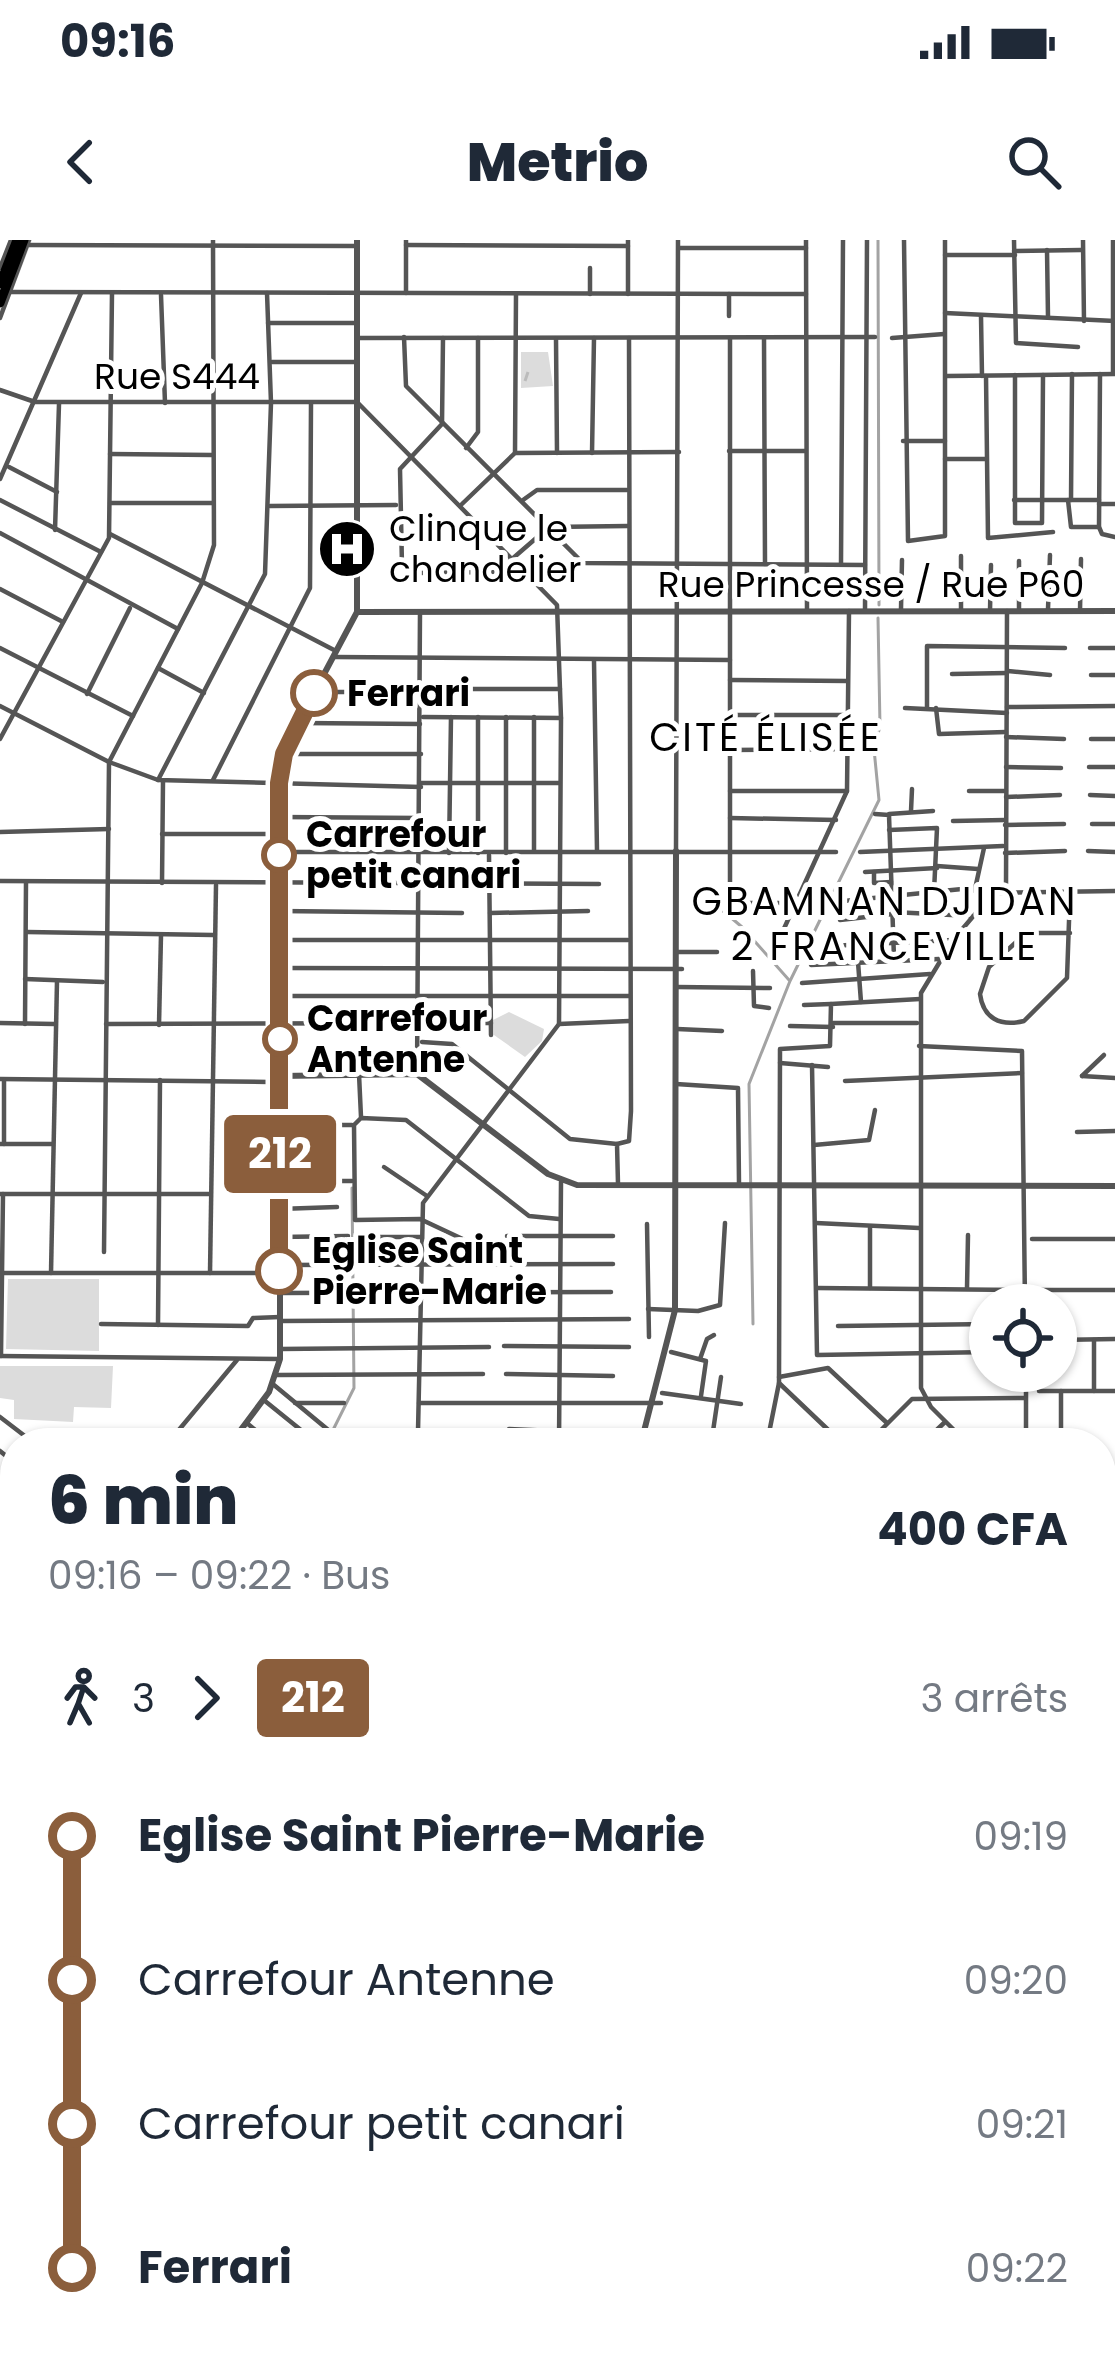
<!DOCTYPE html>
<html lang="fr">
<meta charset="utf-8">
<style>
:root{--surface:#fff;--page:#f6f6f7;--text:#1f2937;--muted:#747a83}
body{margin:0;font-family:Poppins,sans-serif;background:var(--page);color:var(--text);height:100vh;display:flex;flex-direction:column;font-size:45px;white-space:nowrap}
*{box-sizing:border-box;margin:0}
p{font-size:39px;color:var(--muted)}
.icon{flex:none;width:66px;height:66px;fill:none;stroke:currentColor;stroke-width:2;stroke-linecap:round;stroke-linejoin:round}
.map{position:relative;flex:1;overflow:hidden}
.sheet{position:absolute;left:0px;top:1188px;width:1116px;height:936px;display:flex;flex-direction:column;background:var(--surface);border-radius:48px 48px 0 0;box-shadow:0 3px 9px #0004}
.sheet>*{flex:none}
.badge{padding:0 24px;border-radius:9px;font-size:42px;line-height:78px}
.buttons{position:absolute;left:969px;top:1044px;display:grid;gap:24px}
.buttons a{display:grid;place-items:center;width:108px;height:108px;border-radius:50%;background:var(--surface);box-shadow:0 3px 9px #0004;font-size:60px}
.map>.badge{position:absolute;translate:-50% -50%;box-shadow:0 0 0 6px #fff}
.legs{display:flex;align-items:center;gap:18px;height:132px;padding:0 48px;font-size:39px}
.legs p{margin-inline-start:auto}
.summary{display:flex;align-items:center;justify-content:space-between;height:204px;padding:0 48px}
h1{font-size:66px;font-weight:800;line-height:90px}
ul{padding:0 48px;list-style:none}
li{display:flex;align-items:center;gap:42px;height:144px;font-size:45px}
li i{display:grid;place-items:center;width:18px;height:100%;margin:0 15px;background:currentColor}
li i::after{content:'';width:30px;height:30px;margin:-15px;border:9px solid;border-radius:50%;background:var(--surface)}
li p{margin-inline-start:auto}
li:first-child i{background:linear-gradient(#0000 50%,currentColor 0)}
li:last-child i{background:linear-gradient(currentColor 50%,#0000 0)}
.status{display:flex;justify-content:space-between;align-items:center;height:84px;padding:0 60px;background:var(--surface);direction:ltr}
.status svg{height:33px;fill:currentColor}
header{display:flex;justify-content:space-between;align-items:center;height:156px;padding:0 48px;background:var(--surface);font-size:54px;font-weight:800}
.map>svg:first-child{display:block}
.grass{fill:url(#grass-tufts)}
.garden{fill:#dcdcdc}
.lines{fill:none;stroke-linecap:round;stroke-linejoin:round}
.stream{stroke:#a3a3a3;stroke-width:3}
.primary-casing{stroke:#dbdbdb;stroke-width:15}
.minor{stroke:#555;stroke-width:4.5}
.tertiary{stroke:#555;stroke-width:6}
.primary{stroke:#000;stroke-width:9}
.line-1-casing{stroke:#fff;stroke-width:27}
.line-1{stroke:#8b5e3c;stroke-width:18}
.stop-1-dot{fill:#fff;stroke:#8b5e3c;stroke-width:6}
.labels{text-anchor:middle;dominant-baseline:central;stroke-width:10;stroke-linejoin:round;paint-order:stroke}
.street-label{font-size:36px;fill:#000;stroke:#fff}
.poi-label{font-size:36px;fill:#000;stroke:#fff;text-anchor:start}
.stop-label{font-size:36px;font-weight:bold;fill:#000;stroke:#fff;text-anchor:start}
.neighbourhood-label{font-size:39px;letter-spacing:3px;fill:#000;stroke:#fff}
</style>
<div class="status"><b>09:16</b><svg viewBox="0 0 49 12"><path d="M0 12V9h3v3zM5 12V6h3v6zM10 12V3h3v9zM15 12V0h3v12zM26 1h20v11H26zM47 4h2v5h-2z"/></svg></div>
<header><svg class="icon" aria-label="back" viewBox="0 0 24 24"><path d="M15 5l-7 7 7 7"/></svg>Metrio<svg class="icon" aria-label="search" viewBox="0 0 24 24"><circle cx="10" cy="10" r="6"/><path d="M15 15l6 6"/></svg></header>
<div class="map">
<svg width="1115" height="2124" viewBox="0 0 1115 2124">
<defs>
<pattern id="grass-tufts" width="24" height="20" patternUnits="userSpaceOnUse" patternTransform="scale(3)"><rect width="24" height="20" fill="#dcdcdc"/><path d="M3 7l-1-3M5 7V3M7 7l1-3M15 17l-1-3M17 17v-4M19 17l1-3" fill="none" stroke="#bbb"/></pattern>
</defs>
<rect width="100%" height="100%" fill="#fff"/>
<path class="grass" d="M 548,112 L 553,146 L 521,148 L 521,112 Z"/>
<g class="garden">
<path d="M 509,772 L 544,789 L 542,801 L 525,817 L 494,795 L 493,780 Z"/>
<path d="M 8,1039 L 99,1039 L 99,1111 L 6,1109 Z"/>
<path d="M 0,1126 L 113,1126 L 111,1168 L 74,1167 L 73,1182 L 14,1179 L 14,1160 L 0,1158 Z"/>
</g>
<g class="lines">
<g class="stream">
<path d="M 878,0 L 879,365"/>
<path d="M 702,653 L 742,687 L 789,740"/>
<path d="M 753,1084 L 749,844 L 790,741 L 879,560 L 874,509 L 880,486 L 878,378"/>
<path d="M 333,1190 L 354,1148 L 352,948"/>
<path d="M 229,2124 L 229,2109"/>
</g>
<g class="primary-casing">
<g id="primary">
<path d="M 0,44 L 17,0"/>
<path d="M 0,63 L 24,0"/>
</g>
</g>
<g class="minor">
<path d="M 628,0 L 628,54"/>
<path d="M 806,0 L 807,370"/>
<path d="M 904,0 L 908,301 L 945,296 L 945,0"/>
<path d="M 1014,0 L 1016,103 L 1078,107"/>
<path d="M 1083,0 L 1084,81"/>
<path d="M 1113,0 L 1113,132"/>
<path d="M 27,5 L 357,6"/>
<path d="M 406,5 L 628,6"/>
<path d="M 680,8 L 806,8"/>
<path d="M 1047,10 L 1048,77"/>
<path d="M 1014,11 L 1081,10"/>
<path d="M 945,15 L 1015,15"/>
<path d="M 0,28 L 11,0"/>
<path d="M 590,28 L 590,54"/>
<path d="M 11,52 L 806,54"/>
<path d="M 406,53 L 406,0"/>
<path d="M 729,54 L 729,76"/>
<path d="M 161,55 L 165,163"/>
<path d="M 945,73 L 1115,81"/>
<path d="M 981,76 L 982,136"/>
<path d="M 0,78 L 29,0"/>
<path d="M 268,83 L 357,83"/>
<path d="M 404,97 L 406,146 L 583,323 L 865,325"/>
<path d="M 359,98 L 875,97"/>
<path d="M 443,98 L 442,184 L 400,229 L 402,326 L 416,333 L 497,332 L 549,287 L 628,286"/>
<path d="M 730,98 L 730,658 L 733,663 L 795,663"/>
<path d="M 764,98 L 765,324"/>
<path d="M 892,98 L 944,94"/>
<path d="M 556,99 L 557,213"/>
<path d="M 272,122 L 356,122"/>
<path d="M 1100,134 L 1099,287 L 1102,294 L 1115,297"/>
<path d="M 1015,135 L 1015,283 L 1042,283 L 1043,135"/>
<path d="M 947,136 L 1115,134"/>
<path d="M 986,136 L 988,298 L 1053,292"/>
<path d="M 0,150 L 35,162 L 357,162 L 557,365 L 561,478 L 559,784 L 423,963 L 418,1191 L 407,1203"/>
<path d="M 903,201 L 945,201"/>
<path d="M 466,208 L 478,192 L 478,98"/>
<path d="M 729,211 L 805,211"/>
<path d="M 515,213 L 516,54"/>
<path d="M 592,213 L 594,98"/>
<path d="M 110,214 L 212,215"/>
<path d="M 945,219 L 986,219"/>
<path d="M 9,227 L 57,252"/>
<path d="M 0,239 L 81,53"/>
<path d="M 0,260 L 101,312"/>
<path d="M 523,260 L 537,250 L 627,250"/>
<path d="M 1014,260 L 1099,260"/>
<path d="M 1068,260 L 1071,287 L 1099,287"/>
<path d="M 1071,260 L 1072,134"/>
<path d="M 110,263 L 213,263"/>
<path d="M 462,264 L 515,213 L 679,212"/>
<path d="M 1099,264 L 1115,264"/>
<path d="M 270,266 L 396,265"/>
<path d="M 55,290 L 59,164"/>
<path d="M 0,293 L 178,389"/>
<path d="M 110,294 L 334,410"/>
<path d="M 961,316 L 961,370"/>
<path d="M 841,324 L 843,0"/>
<path d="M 0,349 L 63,382"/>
<path d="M 901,369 L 902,320"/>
<path d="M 1019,369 L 1019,321"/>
<path d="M 1048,369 L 1050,315"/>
<path d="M 865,371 L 867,0"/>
<path d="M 990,371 L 991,325"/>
<path d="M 1080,371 L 1081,319"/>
<path d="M 0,408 L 133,476"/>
<path d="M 1090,408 L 1115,408"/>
<path d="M 335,417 L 730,420"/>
<path d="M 594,421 L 597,611"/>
<path d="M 158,428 L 204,453"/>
<path d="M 1008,431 L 1050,435"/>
<path d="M 952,434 L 1007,433"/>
<path d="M 1091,435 L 1115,435"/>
<path d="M 730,440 L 847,441"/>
<path d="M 422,449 L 560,449"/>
<path d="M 315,452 L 421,452"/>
<path d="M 87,454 L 130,368"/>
<path d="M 0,466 L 109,522 L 158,540 L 421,547"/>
<path d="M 1007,467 L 1115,466"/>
<path d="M 905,468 L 1007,473"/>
<path d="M 927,468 L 927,406 L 1065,408"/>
<path d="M 936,468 L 939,494 L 1006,492"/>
<path d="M 730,475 L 845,475"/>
<path d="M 423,477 L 561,478"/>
<path d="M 534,477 L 534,610"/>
<path d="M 300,483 L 420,484"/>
<path d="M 1006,497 L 1064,499"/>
<path d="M 0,499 L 109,298 L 112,53"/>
<path d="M 1091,499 L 1115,499"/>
<path d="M 730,510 L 847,509"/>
<path d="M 289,514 L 421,514"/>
<path d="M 1006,527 L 1061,528"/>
<path d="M 1089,527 L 1115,527"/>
<path d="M 158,540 L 265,334 L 271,163 L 267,53"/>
<path d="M 213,540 L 310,348 L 311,163"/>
<path d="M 421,543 L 559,543"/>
<path d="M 730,551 L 847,551"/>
<path d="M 969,551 L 1006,551"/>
<path d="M 1090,555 L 1115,556"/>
<path d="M 1006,557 L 1060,555"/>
<path d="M 911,571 L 912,549"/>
<path d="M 875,574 L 889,575 L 894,718"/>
<path d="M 889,574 L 933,571"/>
<path d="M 279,577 L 421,578"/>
<path d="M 730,578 L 836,580"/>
<path d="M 953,581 L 1005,580"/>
<path d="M 1092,584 L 1115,584"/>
<path d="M 1005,585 L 1064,584"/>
<path d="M 889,590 L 937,588 L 934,652"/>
<path d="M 0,592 L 109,589"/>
<path d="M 162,594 L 278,594"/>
<path d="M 676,611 L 678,0"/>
<path d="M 1088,611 L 1115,612"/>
<path d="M 279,612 L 836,612"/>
<path d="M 860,612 L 1003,606"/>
<path d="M 449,613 L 451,477"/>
<path d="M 478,613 L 478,477"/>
<path d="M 506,613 L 506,477"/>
<path d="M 1005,613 L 1065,611"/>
<path d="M 489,615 L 491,795"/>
<path d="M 937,626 L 978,629"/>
<path d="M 865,632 L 937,628"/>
<path d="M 874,632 L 874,643 L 891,642"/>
<path d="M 0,641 L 599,644"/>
<path d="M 162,643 L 163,541"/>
<path d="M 975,649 L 984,608"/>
<path d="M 1006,650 L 1007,371"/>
<path d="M 844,661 L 962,649 L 993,653"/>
<path d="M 279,671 L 462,673"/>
<path d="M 893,672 L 971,676"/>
<path d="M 490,673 L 588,671"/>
<path d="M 840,680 L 893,674"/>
<path d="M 27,692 L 213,695"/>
<path d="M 1070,693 L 1026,693 L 989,727 L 980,754 C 983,778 1000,787 1024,781 L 1067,738 L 1070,653"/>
<path d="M 280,700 L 628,700"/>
<path d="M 776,706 L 847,551 L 849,371"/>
<path d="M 829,706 L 953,700"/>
<path d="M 678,712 L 717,712"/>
<path d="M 858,722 L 861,762"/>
<path d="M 811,725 L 939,719"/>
<path d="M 280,728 L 682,729"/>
<path d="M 753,731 L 754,766 L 769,768"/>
<path d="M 25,739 L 103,742"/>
<path d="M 802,743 L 930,734"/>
<path d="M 677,747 L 770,748"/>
<path d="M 281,756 L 629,756"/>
<path d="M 804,765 L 831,764"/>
<path d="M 0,783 L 54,784"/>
<path d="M 833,783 L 917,783"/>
<path d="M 25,784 L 26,642"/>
<path d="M 106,784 L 491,783"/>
<path d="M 559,784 L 629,781"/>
<path d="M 159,785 L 161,695"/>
<path d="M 790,786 L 833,787"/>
<path d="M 677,789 L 722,791"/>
<path d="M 422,802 L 452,804 L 570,899 L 617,904 L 618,944"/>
<path d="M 919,806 L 1022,811 L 1025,1065"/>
<path d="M 780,823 L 828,827"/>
<path d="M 812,825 L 817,1115 L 990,1112"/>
<path d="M 359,834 L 361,877"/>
<path d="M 417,834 L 420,372"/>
<path d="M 1082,836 L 1115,838"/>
<path d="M 1082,836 L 1104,815"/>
<path d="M 0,839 L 269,842 L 280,836"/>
<path d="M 845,841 L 1022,833"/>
<path d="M 676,844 L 738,848 L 739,944"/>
<path d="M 280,885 L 352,885"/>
<path d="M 1077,892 L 1115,891"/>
<path d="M 0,904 L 52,904"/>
<path d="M 4,904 L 4,840"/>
<path d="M 617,904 L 629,901 L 631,871 L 629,98"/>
<path d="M 814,905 L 869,900 L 875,870"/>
<path d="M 280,913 L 337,913"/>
<path d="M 384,927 L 427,956"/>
<path d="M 279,941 L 352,941"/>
<path d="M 0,954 L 210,954"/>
<path d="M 279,969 L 337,967"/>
<path d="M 816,983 L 919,988"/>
<path d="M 647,984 L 649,1097"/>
<path d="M 870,988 L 870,1048"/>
<path d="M 507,996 L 613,996"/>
<path d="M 279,997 L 348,996"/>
<path d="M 368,997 L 420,997"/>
<path d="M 1032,999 L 1115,999"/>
<path d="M 469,1002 L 420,979 L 355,980 L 354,885 L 361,878 L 406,880 L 529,976 L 559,979"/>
<path d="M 104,1012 L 109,522 L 202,343 L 214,305 L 213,0"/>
<path d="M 279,1025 L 613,1024"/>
<path d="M 0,1033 L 279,1033"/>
<path d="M 51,1033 L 57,741"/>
<path d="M 210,1033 L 216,645"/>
<path d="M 817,1048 L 1025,1050"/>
<path d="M 967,1048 L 968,995"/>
<path d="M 1034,1050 L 1115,1050"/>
<path d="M 280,1053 L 611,1052"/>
<path d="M 648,1069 L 698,1071 L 720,1065 L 725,983"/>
<path d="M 280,1081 L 629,1079"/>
<path d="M 101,1084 L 248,1086 L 253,1078 L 280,1077"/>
<path d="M 158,1085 L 160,840"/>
<path d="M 838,1086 L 990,1084"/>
<path d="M 1056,1100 L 1115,1099"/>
<path d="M 1094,1100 L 1094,1151"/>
<path d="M 504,1106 L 629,1107"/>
<path d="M 280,1109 L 489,1107"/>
<path d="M 671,1112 L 706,1121 L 701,1156"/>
<path d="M 0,1116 L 280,1119"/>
<path d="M 1,1116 L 3,954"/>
<path d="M 700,1119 L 707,1099 L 714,1095"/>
<path d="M 1026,1131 L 1026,1203"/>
<path d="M 506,1134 L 613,1136"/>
<path d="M 277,1135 L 483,1134"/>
<path d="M 779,1137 L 828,1128 L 887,1183"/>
<path d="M 779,1143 L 842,1203"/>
<path d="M 274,1145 L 344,1203"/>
<path d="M 1039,1151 L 1115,1151"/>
<path d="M 1061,1151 L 1061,1191"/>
<path d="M 662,1153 L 741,1164"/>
<path d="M 265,1161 L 317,1203"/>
<path d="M 295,1163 L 344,1163"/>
<path d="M 419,1163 L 661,1163"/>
<path d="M 0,1177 L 34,1203"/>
<path d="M 248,1184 L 271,1203"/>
<path d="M 509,1189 L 712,1198 L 721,1137"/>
<path d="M 418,1191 L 461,1192 L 479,1203"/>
<path d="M 437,1192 L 450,1203"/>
<path d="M 48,1203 L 104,1203"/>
<path d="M 168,1203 L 237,1120"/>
<path d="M 190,1203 L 196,1196"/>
<path d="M 322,1203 L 330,1192"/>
<path d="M 559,1203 L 561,942"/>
<path d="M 767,1203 L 779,1143 L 780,809 L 830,806 L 831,764 L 920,759"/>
<path d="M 868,1203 L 912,1159 L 1025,1158"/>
<path d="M 923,1203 L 945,1182"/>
<path d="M 967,1203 L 931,1167 L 921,1148 L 921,753 L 953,700 L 993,653 L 1115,651"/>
<path d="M 0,1211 L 15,1223"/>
<path d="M 0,1263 L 15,1276"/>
<path d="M 0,1294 L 15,1276"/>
<path d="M 1112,1310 L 1113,1261"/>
<path d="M 0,1323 L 15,1335"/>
<path d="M 1101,1329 L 1115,1330"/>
<path d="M 0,1381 L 15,1393"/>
<path d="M 0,1436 L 15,1447"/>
<path d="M 0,1502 L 15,1509"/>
<path d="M 0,1568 L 15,1571"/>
<path d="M 0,1605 L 15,1608"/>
<path d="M 1102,1618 L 1103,1648"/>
<path d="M 1101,1678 L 1114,1677 L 1114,1647"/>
<path d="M 1113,1702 L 1114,1677"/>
<path d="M 1101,1754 L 1115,1754"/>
<path d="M 0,1761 L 15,1768"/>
<path d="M 1101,1808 L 1115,1808"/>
<path d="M 0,1813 L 15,1820"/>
<path d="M 1101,1861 L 1115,1861"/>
<path d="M 0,1870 L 15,1835"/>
<path d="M 1101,1915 L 1115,1915"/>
<path d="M 0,1923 L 15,1929"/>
<path d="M 0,1963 L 15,1969"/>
<path d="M 0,2040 L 15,2046"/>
<path d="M 1101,2054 L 1115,2054"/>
<path d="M 0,2100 L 34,2124"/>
<path d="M 133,2109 L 154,2124"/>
<path d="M 275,2109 L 345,2124"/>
<path d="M 412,2109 L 417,2121"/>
<path d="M 551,2109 L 552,2124"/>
<path d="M 684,2109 L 684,2124"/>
<path d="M 197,2111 L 213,2124"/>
<path d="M 601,2112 L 602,2109"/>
<path d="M 645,2119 L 645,2109"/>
<path d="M 30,2124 L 40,2109"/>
<path d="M 97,2124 L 106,2109"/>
<path d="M 147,2124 L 157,2109"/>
<path d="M 225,2124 L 225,2109"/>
<path d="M 234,2124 L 235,2109"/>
<path d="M 255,2124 L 256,2109"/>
<path d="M 417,2124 L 420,2109"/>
<path d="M 724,2124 L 724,2109"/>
<path d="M 764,2124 L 765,2109"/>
</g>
<g class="tertiary">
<path d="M 357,372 L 1115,371"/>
<path d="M 280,836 L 417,834 L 548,934 L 577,945 L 1115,946"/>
<path d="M 231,1203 L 269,1152 L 280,1119 L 280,533 L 298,483 L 357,372 L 357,0"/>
<path d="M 641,1203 L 675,1070 L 676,611"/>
<path d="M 1101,1260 L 1115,1260"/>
<path d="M 0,1673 L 15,1638"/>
<path d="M 0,1695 L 15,1701"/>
<path d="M 1101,1977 L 1115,1977"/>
<path d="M 883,2109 L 884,2124"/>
</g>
<use href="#primary" class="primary"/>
</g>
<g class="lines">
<g class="line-1-casing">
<path id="line-1" d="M 279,1031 L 279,543 L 284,514 L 314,453"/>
</g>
<use href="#line-1" class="line-1"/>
</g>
<defs>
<g id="hospital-disc" transform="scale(3)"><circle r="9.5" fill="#000" stroke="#fff"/><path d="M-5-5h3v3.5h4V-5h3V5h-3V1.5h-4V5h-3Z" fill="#fff"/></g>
</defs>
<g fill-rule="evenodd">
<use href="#hospital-disc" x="347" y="309"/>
</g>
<g class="stop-1-dot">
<circle cx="314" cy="453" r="21"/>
<circle cx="279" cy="615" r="15"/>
<circle cx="280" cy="799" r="15"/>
<circle cx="279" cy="1031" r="21"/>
</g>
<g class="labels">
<g class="street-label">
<text x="177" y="136">Rue S444</text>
<text x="871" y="344">Rue Princesse / Rue P60</text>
</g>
<g class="poi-label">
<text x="389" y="288">Clinque le<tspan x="389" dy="41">chandelier</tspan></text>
</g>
<g class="stop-label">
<text x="347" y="453">Ferrari</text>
<text x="306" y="594">Carrefour<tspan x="306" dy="41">petit canari</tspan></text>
<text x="307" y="778">Carrefour<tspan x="307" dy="41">Antenne</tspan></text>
<text x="312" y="1010">Eglise Saint<tspan x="312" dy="41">Pierre-Marie</tspan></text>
</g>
<g class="neighbourhood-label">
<text x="766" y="497">CITÉ ÉLISÉE</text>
<text x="885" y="661">GBAMNAN DJIDAN<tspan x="885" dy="45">2 FRANCEVILLE</tspan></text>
</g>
</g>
</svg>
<div class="buttons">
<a><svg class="icon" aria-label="locate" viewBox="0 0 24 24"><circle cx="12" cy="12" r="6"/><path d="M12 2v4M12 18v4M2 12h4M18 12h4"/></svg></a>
</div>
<b class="badge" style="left:280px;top:914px;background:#8b5e3c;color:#fff">212</b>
<section class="sheet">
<div class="summary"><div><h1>6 min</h1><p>09:16 – 09:22 · Bus</p></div><b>400 CFA</b></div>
<div class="legs"><svg class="icon" aria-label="walk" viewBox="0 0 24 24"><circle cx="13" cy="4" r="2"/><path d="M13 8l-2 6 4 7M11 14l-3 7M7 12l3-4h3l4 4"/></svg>3<svg class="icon" aria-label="forward" viewBox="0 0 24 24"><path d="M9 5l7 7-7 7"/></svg><b class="badge" style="background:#8b5e3c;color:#fff">212</b><p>3 arrêts</p></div>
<ul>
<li><i style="color:#8b5e3c"></i><b>Eglise Saint Pierre-Marie</b><p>09:19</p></li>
<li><i style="color:#8b5e3c"></i><span>Carrefour Antenne</span><p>09:20</p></li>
<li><i style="color:#8b5e3c"></i><span>Carrefour petit canari</span><p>09:21</p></li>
<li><i style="color:#8b5e3c"></i><b>Ferrari</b><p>09:22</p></li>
</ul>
</section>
</div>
